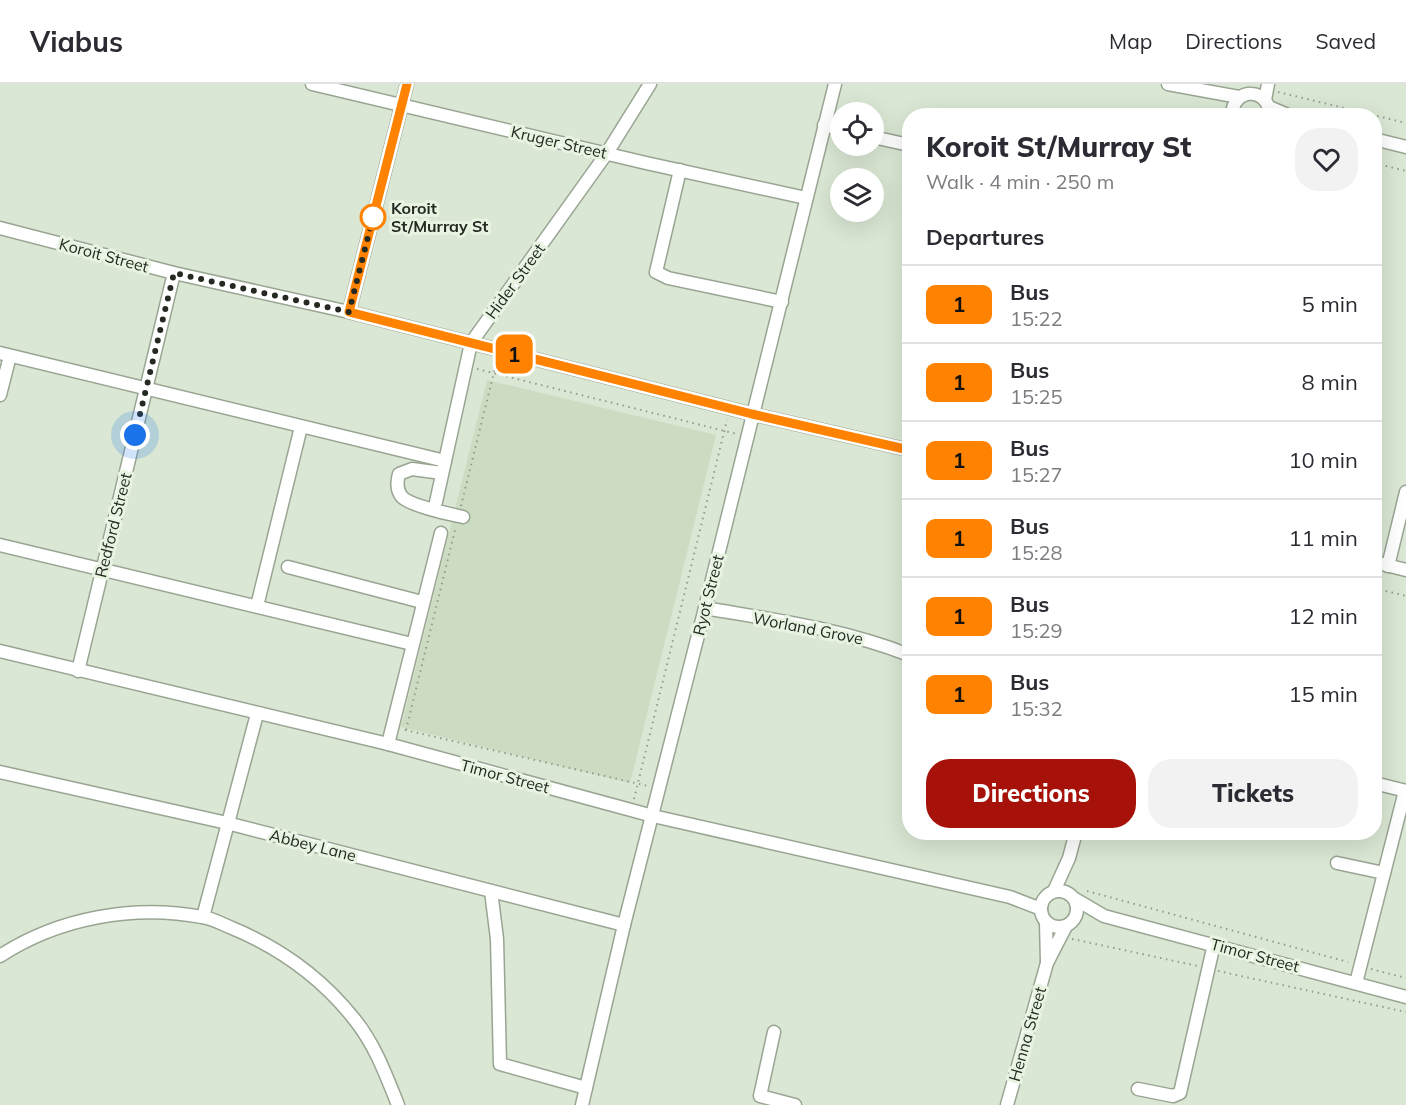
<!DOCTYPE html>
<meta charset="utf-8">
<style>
:root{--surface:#fff;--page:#f2f2f3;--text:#2b2b33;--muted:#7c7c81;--line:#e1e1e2;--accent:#a61109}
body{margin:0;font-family:Mulish,sans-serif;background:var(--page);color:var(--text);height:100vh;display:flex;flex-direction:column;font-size:22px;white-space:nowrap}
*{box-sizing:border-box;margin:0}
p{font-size:20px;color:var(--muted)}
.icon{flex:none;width:33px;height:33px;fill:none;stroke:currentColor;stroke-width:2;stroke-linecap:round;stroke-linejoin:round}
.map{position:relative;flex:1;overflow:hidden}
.sheet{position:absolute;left:902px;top:24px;width:480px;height:732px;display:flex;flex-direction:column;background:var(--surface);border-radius:24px;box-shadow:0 6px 24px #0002}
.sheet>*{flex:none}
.badge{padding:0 12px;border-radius:9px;font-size:21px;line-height:39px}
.tools{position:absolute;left:830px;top:18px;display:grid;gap:12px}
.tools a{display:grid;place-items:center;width:54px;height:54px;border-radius:50%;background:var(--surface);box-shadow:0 6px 24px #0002;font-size:30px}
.you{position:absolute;width:30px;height:30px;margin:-15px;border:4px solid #fff;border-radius:50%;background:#1a73e8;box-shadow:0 0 0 9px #1a73e833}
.map>.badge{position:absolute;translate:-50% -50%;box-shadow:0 0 0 3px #fff}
h2{padding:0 24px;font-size:22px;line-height:54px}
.round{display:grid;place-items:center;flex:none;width:63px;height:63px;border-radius:24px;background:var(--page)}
.head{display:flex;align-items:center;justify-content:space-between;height:102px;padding:0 24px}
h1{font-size:28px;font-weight:800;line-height:45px}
.action{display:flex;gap:12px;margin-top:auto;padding:12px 24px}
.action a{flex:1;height:69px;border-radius:24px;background:var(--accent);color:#fff;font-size:24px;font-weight:800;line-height:69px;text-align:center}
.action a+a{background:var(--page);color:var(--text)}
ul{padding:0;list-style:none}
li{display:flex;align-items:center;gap:18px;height:78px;padding:0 24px;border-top:2px solid var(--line)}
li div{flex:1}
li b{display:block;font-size:22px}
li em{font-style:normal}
li .badge{min-width:66px;font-weight:700;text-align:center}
header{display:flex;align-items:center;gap:36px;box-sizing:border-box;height:84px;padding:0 30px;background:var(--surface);border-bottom:2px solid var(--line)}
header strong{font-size:28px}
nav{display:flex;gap:33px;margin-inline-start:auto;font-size:21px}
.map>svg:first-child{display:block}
.built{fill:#cbdcc2}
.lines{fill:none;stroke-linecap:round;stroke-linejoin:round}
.minor-casing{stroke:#99a593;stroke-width:15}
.path{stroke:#929b8d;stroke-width:2;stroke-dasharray:1.5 4.5;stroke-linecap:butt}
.minor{stroke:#fff;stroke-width:12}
.line-casing{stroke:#fff;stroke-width:14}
.line{stroke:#ff8200;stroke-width:9}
.walk{stroke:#242921;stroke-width:6;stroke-dasharray:0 10.8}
.stop-dot{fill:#fff;stroke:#ff8200;stroke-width:3}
.labels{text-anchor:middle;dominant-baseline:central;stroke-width:6;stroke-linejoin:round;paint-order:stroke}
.street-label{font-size:16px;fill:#242921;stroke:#e8f4e1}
.stop-label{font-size:16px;font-weight:bold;fill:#242921;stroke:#e8f4e1;text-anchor:start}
</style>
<header>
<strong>Viabus</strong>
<nav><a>Map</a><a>Directions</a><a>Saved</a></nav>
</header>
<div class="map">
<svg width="1406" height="1021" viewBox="0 0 1406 1021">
<rect width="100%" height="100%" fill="#dae7d4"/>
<path class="built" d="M 487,296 L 716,351 L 630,699 L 401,643 Z"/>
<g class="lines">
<g class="minor-casing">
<g id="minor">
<path d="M 312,0 L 646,79 L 806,114"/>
<path d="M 1168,0 L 1239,13"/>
<path d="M 1265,16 L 1268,0"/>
<path d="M 1269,23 L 1290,32"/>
<path d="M 1232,32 C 1232,2 1270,3 1270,32"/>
<path d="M 824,41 L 840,45"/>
<path d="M 873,53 L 909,61"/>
<path d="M 1374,55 L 1406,63"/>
<path d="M 680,86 L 656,188 L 668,194 L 782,218"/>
<path d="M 0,144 L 174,189 L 349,228 L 752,330 L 909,366"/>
<path d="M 349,228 L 407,0"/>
<path d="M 0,269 L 445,377"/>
<path d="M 0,311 L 10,272"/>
<path d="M 442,389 L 412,385 L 399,390 C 397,397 396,406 402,413 C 411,422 450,430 463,433"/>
<path d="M 436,418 L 471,259 L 607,69 L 650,0"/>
<path d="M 0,461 L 412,560"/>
<path d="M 1374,478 L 1406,486"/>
<path d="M 1388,482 L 1406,408"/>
<path d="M 288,483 L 422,518"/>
<path d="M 257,522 L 301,343"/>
<path d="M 705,524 C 774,536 843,545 909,571"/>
<path d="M 0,567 L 388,660 L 653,732 L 1010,813 L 1041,825"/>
<path d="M 78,587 L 174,189"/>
<path d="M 388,660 L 441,449"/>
<path d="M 0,688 L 227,739 L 624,841"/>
<path d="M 1374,699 L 1406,707"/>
<path d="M 1337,779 L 1384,789"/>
<circle cx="1059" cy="825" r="18"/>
<path d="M 491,807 L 497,855 L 500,980 L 586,1004"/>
<path d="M 1054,807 L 1069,774 L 1076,748"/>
<path d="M 1075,815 L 1104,832 L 1406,913"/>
<path d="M 203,833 L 257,630"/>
<path d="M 1046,838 L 1047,878"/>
<path d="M 0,872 C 58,834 134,820 202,833 C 212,834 222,840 232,844 C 280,864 322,894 355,936 C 375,961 386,991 398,1021"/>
<path d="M 1356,899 L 1405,707"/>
<path d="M 774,948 L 760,1012 L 795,1021"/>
<path d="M 1138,1005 L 1173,1012 L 1180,1009 L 1214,860"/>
<path d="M 582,1021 L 624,841 L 705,524 L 835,0"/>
<path d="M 1007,1021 L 1047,879 L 1066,842"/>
</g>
</g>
<g class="path">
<path d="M 1278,8 L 1406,39"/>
<path d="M 1374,79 L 1406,87"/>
<path d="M 477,285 L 737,350"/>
<path d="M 461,422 L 497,276"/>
<path d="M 1374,453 L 1383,455"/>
<path d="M 1374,504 L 1406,512"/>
<path d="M 405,646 L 648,702"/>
<path d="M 406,646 L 456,442"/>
<path d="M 634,715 L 727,336"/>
<path d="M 1087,807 L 1348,878"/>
<path d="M 1072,855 L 1198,882"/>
<path d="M 1371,885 L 1406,894"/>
<path d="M 1218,887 L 1406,928"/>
</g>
<use href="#minor" class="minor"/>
</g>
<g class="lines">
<g class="line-casing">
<path id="line" d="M 407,0 L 349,228 L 752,330 L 909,366"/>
</g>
<use href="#line" class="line"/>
<path class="walk" d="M 135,351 L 174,189 L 349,228 L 373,133"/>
</g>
<circle class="stop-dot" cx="373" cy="133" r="12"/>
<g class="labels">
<g class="street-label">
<text transform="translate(559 58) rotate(13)">Kruger Street</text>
<text transform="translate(104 171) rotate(15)">Koroit Street</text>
<text transform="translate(515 197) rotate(-54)">Hider Street</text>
<text transform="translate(113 441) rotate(-76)">Redford Street</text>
<text transform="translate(708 511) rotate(-76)">Ryot Street</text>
<text transform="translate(808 544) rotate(11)">Worland Grove</text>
<text transform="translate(505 692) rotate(15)">Timor Street</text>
<text transform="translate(313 761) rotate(14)">Abbey Lane</text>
<text transform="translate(1255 871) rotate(15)">Timor Street</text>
<text transform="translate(1027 950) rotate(-74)">Henna Street</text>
</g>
<g class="stop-label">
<text x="391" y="124">Koroit<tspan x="391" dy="18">St/Murray St</tspan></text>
</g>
</g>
</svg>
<div class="tools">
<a><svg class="icon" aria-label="locate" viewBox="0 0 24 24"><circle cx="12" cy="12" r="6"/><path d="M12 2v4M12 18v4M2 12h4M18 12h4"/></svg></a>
<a><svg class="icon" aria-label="layers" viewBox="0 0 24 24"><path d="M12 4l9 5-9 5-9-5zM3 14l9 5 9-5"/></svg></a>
</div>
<div class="you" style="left:135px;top:351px"></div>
<b class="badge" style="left:514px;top:270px;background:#ff8200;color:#111">1</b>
<section class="sheet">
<div class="head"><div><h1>Koroit St/Murray St</h1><p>Walk · 4 min · 250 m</p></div><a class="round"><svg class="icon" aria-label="heart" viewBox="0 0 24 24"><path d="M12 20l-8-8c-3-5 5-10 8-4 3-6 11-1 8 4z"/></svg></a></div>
<h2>Departures</h2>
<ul>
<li><span class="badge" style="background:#ff8200;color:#111">1</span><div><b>Bus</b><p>15:22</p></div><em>5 min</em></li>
<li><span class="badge" style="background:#ff8200;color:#111">1</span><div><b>Bus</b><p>15:25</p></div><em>8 min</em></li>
<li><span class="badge" style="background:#ff8200;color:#111">1</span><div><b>Bus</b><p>15:27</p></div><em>10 min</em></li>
<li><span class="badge" style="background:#ff8200;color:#111">1</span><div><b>Bus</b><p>15:28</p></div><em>11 min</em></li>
<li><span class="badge" style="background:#ff8200;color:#111">1</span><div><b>Bus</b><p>15:29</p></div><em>12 min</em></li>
<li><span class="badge" style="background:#ff8200;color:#111">1</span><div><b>Bus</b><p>15:32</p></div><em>15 min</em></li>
</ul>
<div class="action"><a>Directions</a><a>Tickets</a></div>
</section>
</div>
